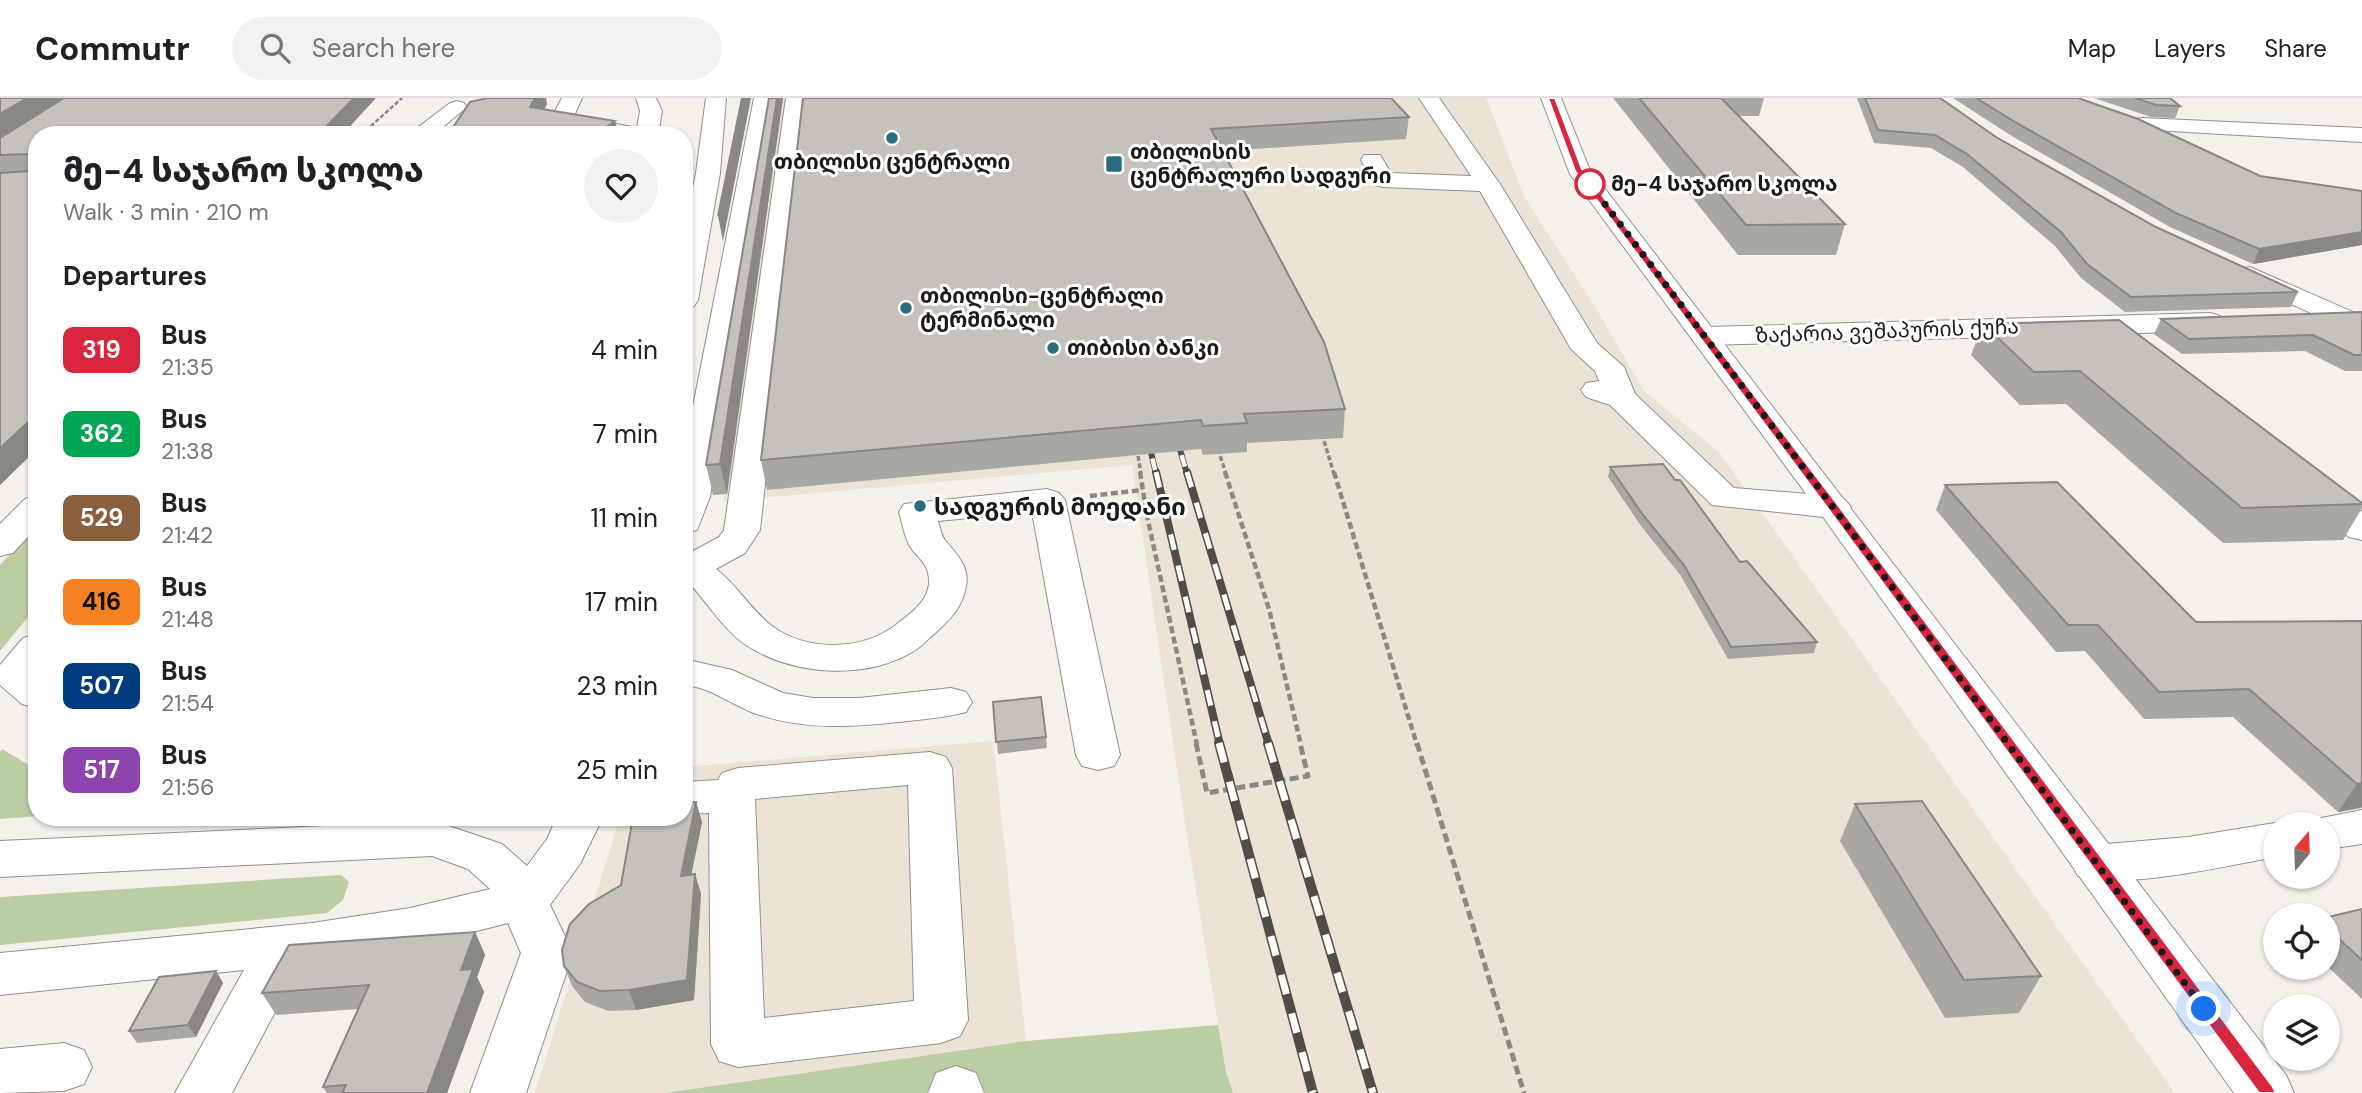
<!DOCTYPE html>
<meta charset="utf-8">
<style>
:root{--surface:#fff;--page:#f2f2f2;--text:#202124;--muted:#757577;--line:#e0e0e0}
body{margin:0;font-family:"DM Sans","Noto Sans Georgian",sans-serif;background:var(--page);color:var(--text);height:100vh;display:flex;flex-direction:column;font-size:26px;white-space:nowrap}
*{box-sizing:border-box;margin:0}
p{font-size:23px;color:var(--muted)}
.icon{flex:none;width:38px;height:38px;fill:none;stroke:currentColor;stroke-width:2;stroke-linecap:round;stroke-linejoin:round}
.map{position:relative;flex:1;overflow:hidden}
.drawer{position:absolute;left:28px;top:28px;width:665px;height:700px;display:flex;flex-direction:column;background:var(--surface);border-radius:28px;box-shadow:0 2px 5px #0004}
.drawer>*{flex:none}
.badge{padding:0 14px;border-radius:10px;font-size:24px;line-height:46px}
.needle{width:46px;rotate:19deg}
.controls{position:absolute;left:2263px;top:714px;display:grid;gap:14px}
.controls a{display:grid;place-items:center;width:77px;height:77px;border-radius:50%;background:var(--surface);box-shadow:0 2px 5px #0004;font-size:35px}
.you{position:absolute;width:35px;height:35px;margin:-18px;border:5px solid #fff;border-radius:50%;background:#1a73e8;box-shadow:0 0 0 10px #1a73e833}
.map>.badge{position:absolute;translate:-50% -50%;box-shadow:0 0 0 4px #fff}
h2{padding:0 35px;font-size:26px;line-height:63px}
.round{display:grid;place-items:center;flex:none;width:74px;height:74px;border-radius:37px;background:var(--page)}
.head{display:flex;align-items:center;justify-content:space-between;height:119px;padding:0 35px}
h1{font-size:33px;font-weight:800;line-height:52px}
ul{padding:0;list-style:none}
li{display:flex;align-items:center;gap:21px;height:84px;padding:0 35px}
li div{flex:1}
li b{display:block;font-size:26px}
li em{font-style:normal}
li .badge{min-width:77px;font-weight:700;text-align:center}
header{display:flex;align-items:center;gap:42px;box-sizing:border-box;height:98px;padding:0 35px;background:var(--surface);border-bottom:2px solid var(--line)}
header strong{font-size:33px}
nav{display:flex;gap:38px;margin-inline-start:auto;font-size:24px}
.search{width:490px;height:63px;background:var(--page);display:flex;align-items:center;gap:18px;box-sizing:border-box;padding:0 24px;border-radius:38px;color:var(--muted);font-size:26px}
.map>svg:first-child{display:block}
.built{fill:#ebe3d6}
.green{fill:#bbcda3}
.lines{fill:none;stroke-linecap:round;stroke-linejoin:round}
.minor-casing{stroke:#94918b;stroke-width:2}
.major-casing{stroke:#94918b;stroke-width:2}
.path-far3{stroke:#8c8985;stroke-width:2.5;stroke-dasharray:4.5 2;stroke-linecap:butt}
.path-far2{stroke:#8c8985;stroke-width:3.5;stroke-dasharray:5 2.5;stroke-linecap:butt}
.path-far1{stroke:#8c8985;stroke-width:4.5;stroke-dasharray:7 3.5;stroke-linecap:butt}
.path{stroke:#8c8985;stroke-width:5;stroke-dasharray:9 4.5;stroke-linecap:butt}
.minor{fill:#fff;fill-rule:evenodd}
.major{fill:#fff;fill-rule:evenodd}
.rail-far2-casing{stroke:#4f4c4a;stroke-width:6}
.rail-far1-casing{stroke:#4f4c4a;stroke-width:8}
.rail-casing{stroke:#4f4c4a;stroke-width:10}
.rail-far2{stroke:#fffefd;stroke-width:4.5;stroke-dasharray:12;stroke-linecap:butt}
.rail-far1{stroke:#fffefd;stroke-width:5;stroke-dasharray:16;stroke-linecap:butt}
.rail{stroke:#fffefd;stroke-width:7;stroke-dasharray:20;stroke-linecap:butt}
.wall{fill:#a9a7a2}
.shaded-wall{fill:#8a8884}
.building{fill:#c5c2bc;stroke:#8a8884;stroke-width:2}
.line{fill:#d7263d;stroke:#fff;stroke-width:2}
.walk{stroke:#1c1a18;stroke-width:7;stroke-dasharray:0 12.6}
.poi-dot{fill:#296d7d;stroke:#fffefd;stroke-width:2.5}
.stop-dot{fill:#fff;stroke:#d7263d;stroke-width:3.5}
.labels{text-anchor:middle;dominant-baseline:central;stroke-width:6;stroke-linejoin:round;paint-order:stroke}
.far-poi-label{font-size:21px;font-weight:bold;fill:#1c1a18;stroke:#fffefd;text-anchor:start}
.far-stop-label{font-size:21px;font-weight:bold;fill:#1c1a18;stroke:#fffefd;text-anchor:start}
.far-street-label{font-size:21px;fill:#1c1a18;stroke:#fffefd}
.poi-label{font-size:24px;font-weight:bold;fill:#1c1a18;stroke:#fffefd;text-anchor:start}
</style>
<header>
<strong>Commutr</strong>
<div class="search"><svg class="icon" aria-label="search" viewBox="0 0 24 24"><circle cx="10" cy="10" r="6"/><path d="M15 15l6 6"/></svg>Search here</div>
<nav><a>Map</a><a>Layers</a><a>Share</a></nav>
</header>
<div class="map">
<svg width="2362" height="995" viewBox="0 0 2362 995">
<rect width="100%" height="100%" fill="#f4f0ea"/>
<g class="built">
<path d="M 775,0 L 1486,0 L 1525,100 L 1597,212 L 1644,293 L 1719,354 L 2175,995 L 1233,995 L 1226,974 L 1184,719 L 1132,367 L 724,403 L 758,111 Z"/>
<path d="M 993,643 L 1026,943 L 665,995 L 535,995 L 620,719 L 684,719 L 684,669 Z"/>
</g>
<g class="green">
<path d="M 37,427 L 37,508 L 0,553 L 0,467 Z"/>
<path d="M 2,651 L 37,672 L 37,718 L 0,721 L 0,654 Z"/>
<path d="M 341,777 L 349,784 L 343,802 L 327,815 L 0,847 L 0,799 Z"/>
<path d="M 1218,927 L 1226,974 L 1233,995 L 665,995 L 1026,943 Z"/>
</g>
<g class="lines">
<g class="minor-casing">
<g id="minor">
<path d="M 562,0 L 582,0 L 574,18 L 637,30 L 640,13 L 636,0 L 656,0 L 662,13 L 658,37 L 604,37 L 557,28 L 551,20 Z"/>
<path d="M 706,0 L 726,0 L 720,75 L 698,202 L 694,208 L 684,210 L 684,133 L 696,75 Z"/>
<path d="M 786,0 L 806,0 L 760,432 L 745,455 L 716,471 C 737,487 751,512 772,528 C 807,554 863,553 897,526 C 910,516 927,504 929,486 C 930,463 916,461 908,445 C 904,436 902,424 899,414 L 904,406 L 1047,391 L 1059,395 L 1065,402 L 1120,657 L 1114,668 L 1098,672 L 1082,668 L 1076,657 L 1032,414 L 938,423 C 940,429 941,437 945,442 C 956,456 970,468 966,488 C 963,509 949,523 934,536 C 928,541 921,549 914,553 C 865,583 792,577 746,547 C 727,535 707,505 692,488 L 684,484 L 684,458 L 719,439 L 724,432 Z"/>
<path d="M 1419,0 L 1439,0 L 1500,86 L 1597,245 L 1624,269 L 1635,296 L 1734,390 L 1833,398 L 1845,402 L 1851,409 L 1845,416 L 1833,420 L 1712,407 L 1610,307 L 1586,299 L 1581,292 L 1586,285 L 1599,283 L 1595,273 L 1571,251 L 1480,93 L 1383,89 L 1375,87 L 1361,62 L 1364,57 L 1380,57 L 1391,75 L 1471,78 Z"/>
<path d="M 2142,20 L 2362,30 L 2362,44 L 2134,31 L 2131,26 L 2134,21 Z"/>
<path d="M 2250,169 L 2362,218 L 2362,238 L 2240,183 L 2237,177 L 2240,171 Z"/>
<path d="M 2210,215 L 2220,218 L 2224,224 L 2220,230 L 2210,233 L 1706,247 L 1696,244 L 1691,238 L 1696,232 L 1706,229 Z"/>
<path d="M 2310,382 L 2322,385 L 2362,414 L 2362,442 L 2349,439 L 2298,399 L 2293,392 L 2298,385 Z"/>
<path d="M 37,397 L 37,429 L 13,455 L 0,458 L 0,426 L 25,401 Z"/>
<path d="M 684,561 L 732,572 L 783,595 L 813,600 L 859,600 L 951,590 L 966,594 L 972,604 L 966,614 C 947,619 927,621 908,623 C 855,629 805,633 754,615 C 730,606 710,589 684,587 Z"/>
<path d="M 930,654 L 946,659 L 952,670 L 968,922 L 960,938 L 941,945 L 738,969 L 719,963 L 711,946 L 709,715 L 684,716 L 684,684 L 718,682 L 722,675 L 738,670 ZM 908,687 L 914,903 L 764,920 L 755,701 Z"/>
<path d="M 2362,712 L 2362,746 L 2328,751 L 2328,726 L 2309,726 L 2311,722 Z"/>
<path d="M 557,719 L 603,719 L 580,766 L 550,807 L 573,855 L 526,995 L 470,995 L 521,855 L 508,825 L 410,850 L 300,867 L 232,995 L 175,995 L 244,872 L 0,897 L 0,855 L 312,825 L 410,810 L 490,791 L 468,771 L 432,758 L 0,779 L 0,743 L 434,723 L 502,746 L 527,768 L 547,741 Z"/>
<path d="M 2275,725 L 2281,726 L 2275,726 L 2275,759 C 2226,768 2123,792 2078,778 L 2071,765 L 2078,752 L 2095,747 L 2188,739 Z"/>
<path d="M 64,945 L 84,952 L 92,969 L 84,986 L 64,993 L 0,995 L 0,951 Z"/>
<path d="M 956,968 L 976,975 L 984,995 L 928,995 L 936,975 Z"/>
</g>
</g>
<g class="major-casing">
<g id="major">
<path d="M 754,0 L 774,0 L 710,399 L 697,432 L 684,435 L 684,354 Z"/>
<path d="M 1541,0 L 1561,0 L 1589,70 L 2286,977 L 2294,995 L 2234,995 L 1821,416 L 1570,76 Z"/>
<path d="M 457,3 L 464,5 L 467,9 L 433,37 L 408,37 L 450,5 Z"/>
<path d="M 37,536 L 37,610 L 22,606 L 0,587 L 0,567 L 23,540 Z"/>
</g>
</g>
<path class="path-far3" d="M 361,37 L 402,0"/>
<g class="path-far2">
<path d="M 1322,336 L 1334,376"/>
<path d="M 1218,351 L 1226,376"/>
<path d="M 1138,358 L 1141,376"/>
</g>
<g class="path-far1">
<path d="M 1140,374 L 1147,418 L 1197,647"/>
<path d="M 1225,374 L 1269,511 L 1301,647"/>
<path d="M 1334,374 L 1417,647"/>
<path d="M 1090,398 L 1142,392"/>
</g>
<g class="path">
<path d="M 1196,645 L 1207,695 L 1308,678 L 1300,645"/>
<path d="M 1417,645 L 1524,995"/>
</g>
<use href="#minor" class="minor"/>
<use href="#major" class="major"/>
<g class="rail-far2-casing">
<g id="rail-far2">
<path d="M 1175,334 L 1187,376"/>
<path d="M 1147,337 L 1156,376"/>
</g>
</g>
<g class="rail-far1-casing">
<g id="rail-far1">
<path d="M 1156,374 L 1220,647"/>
<path d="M 1187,374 L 1269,647"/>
</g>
</g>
<g class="rail-casing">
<g id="rail">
<path d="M 1219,645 L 1313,995"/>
<path d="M 1268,645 L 1373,995"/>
</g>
</g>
<use href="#rail-far2" class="rail-far2"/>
<use href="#rail-far1" class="rail-far1"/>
<use href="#rail" class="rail"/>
</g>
<g class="wall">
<path d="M 769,0 L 783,0 L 727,396 L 713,397 L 706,367 Z"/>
<path d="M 803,0 L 1409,19 L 1406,41 L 1223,53 L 1345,311 L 1343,340 L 1247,345 L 1247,354 L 1203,357 L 1201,351 L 767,392 L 761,362 Z"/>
<path d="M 1613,0 L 1764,0 L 1759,18 L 1738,18 L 1845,126 L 1836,157 L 1738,157 Z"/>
<path d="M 1857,0 L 1940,0 L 1996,39 L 2156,129 L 2298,194 L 2291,209 L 2125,214 L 2081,180 L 2055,148 L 1963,69 L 1931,50 L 1874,45 Z"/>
<path d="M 1953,0 L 2078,0 L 2260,78 L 2362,93 L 2362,147 L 2253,166 L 2170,129 L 2010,37 Z"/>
<path d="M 2094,0 L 2170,0 L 2180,8 L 2175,20 L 2151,19 Z"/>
<path d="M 37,37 L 37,351 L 0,387 L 0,40 Z"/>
<path d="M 2362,214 L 2362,273 L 2345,273 L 2305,253 L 2182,256 L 2154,236 L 2161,221 Z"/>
<path d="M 1983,226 L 2362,405 L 2362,410 L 2343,442 L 2223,445 L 2066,306 L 2020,307 L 1971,257 Z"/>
<path d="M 1610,369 L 1740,464 L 1817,544 L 1814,555 L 1728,561 L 1681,478 L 1641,428 L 1608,379 Z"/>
<path d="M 1945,387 L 2196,524 L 2362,523 L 2362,710 L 2338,714 L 2233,619 L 2144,621 L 2085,553 L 2056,554 L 1936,412 Z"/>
<path d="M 993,604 L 1046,639 L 1047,650 L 998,656 Z"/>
<path d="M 696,704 L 702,724 L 691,777 L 695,776 L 701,796 L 694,902 L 636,912 L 608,913 L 585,904 L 572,888 L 564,868 L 621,787 Z"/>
<path d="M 1855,706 L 2041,878 L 2019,915 L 1945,920 L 1840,743 Z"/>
<path d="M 2362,811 L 2362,901 L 2328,869 L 2328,819 Z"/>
<path d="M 475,834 L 485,857 L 477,879 L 484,894 L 447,995 L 327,995 L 323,989 L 358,911 L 276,917 L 262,895 Z"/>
<path d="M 216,873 L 223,885 L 196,939 L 137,945 L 129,933 Z"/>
</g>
<g class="shaded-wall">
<path d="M 27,0 L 64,0 L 0,39 L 0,16 Z"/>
<path d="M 354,0 L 376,0 L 342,37 L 318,37 Z"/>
<path d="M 535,0 L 546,0 L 547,6 L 536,29 L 530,9 Z"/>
<path d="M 743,0 L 751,0 L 723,143 L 718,118 Z"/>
<path d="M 777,0 L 783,0 L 727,396 L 720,366 Z"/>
<path d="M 615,23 L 619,37 L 595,37 Z"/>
<path d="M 2362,134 L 2362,147 L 2253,166 L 2259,151 Z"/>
<path d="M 37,316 L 37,351 L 0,387 L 0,350 Z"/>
<path d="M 2362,685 L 2362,709 L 2338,714 L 2357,686 Z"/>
<path d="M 696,704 L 702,724 L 687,798 L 681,778 Z"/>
<path d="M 695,776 L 701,796 L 694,902 L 636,912 L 629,892 Z"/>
<path d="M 475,834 L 485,857 L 477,879 L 484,894 L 447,995 L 427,995 L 461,872 Z"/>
<path d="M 216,873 L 223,885 L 196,939 L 188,927 Z"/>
</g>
<g class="building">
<path d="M 0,0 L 27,0 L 0,16 Z"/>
<path d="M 64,0 L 354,0 L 318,37 L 37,37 L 37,316 L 0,350 L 0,75 L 30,73 L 30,56 L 0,57 L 0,40 Z"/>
<path d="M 488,0 L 535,0 L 530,9 L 615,23 L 595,37 L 448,37 L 470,4 Z"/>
<path d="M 742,0 L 743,0 L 718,118 Z"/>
<path d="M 769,0 L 777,0 L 720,366 L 706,367 Z"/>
<path d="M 803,0 L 1391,0 L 1409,19 L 1211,31 L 1324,244 L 1345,311 L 1244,316 L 1247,325 L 1203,328 L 1201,322 L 761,362 Z"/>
<path d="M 1639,0 L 1721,0 L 1845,126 L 1746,127 Z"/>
<path d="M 1865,0 L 1940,0 L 1996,39 L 2156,129 L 2298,194 L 2131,199 L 2087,166 L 2061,134 L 1967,56 L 1935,37 L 1878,32 Z"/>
<path d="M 1976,0 L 2078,0 L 2138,21 L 2260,78 L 2362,93 L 2362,134 L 2259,151 L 2176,115 L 2015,24 Z"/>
<path d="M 2135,0 L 2170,0 L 2180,8 L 2156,7 Z"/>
<path d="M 2362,214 L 2362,257 L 2354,257 L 2313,237 L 2189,241 L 2161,221 Z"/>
<path d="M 2119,222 L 2362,405 L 2362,406 L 2242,410 L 2080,273 L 2034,274 L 1983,226 Z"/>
<path d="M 1663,366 L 1675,382 L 1680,382 L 1740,464 L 1747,463 L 1817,544 L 1731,549 L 1684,467 L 1643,417 L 1610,369 Z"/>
<path d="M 2057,384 L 2196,524 L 2362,523 L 2362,685 L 2357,686 L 2249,591 L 2159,594 L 2098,527 L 2068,527 L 1945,387 Z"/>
<path d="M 1041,599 L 1046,639 L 996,644 L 993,604 Z"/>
<path d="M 1922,703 L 2041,878 L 1964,882 L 1855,706 Z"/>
<path d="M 696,704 L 681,778 L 695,776 L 687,882 L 629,892 L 600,893 L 577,884 L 564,868 L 562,852 L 570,826 L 589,806 L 621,787 L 633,719 L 684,719 L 684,705 Z"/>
<path d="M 2362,811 L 2362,862 L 2328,831 L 2328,819 Z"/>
<path d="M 475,834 L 461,872 L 473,871 L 427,995 L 342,995 L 346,987 L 323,989 L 369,887 L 262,895 L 289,847 Z"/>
<path d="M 216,873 L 188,927 L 129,933 L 159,879 Z"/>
</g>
<path class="line" d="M 1548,0 L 1555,0 L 1582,71 L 1838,407 L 2273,989 L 2276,995 L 2259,995 L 1829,412 L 1575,73 Z"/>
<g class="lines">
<path class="walk" d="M 1590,86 L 1833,409 L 2204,911"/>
</g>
<g class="poi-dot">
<circle cx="892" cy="40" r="7"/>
<rect x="1105" y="57" width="18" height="18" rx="3.5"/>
<circle cx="906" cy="210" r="7"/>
<circle cx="1053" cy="250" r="7"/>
<circle cx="920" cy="408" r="7"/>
</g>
<circle class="stop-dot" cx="1590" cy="86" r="14"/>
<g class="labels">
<g class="far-poi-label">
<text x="1130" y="54">თბილისის<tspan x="1130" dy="24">ცენტრალური სადგური</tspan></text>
<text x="892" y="64" text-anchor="middle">თბილისი ცენტრალი</text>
<text x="920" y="198">თბილისი-ცენტრალი<tspan x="920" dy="24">ტერმინალი</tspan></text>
<text x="1067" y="250">თიბისი ბანკი</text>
</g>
<g class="far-stop-label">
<text x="1611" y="86">მე-4 საჯარო სკოლა</text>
</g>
<g class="far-street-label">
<text transform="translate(1887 233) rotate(-2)">ზაქარია ვეშაპურის ქუჩა</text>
</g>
<g class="poi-label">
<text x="934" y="408">სადგურის მოედანი</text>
</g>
</g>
</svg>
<div class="controls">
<a><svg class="needle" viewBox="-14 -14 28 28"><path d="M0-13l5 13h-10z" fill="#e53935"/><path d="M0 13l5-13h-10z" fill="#757577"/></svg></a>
<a><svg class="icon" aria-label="locate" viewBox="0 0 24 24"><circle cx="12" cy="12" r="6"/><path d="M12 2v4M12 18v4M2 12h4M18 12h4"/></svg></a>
<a><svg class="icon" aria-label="layers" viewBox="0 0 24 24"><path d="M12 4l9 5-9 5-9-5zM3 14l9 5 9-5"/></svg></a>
</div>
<div class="you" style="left:2204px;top:911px"></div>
<section class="drawer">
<div class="head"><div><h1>მე-4 საჯარო სკოლა</h1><p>Walk · 3 min · 210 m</p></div><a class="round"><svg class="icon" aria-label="heart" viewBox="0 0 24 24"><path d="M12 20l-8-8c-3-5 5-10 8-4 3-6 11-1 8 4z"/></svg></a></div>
<h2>Departures</h2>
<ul>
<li><span class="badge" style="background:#d7263d;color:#fff">319</span><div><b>Bus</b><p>21:35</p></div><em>4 min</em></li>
<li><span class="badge" style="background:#00a651;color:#fff">362</span><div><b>Bus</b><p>21:38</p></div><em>7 min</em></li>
<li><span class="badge" style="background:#8b5e3c;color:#fff">529</span><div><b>Bus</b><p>21:42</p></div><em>11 min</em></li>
<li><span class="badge" style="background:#f58220;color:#111">416</span><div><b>Bus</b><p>21:48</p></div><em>17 min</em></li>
<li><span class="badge" style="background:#003b80;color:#fff">507</span><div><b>Bus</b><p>21:54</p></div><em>23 min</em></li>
<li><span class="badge" style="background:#8e44ad;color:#fff">517</span><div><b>Bus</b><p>21:56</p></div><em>25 min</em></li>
</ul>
</section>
</div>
